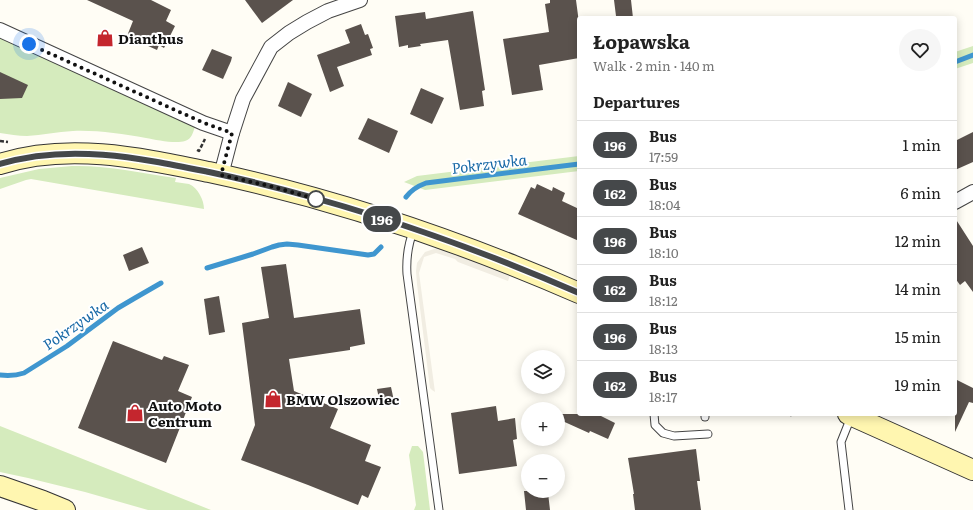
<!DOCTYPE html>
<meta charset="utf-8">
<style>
:root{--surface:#fff;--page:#f6f6f6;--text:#222;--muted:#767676;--line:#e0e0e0}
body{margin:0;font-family:Literata,serif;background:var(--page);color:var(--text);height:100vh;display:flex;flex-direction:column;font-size:15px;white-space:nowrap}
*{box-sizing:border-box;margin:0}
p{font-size:13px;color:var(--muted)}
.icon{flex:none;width:22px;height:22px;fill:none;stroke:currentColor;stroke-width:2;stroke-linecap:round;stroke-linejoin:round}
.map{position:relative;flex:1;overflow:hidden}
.drawer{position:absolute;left:577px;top:16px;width:380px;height:400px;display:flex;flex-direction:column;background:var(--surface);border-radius:4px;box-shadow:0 2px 10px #0003}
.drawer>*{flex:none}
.badge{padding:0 8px;border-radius:13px;font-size:14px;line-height:26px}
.fabs{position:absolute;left:521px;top:350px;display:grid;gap:8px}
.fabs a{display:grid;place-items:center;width:44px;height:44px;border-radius:50%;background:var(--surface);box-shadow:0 2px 10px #0003;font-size:20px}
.you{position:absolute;width:20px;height:20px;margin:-10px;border:3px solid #fff;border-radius:50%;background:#1a73e8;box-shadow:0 0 0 6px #1a73e833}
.map>.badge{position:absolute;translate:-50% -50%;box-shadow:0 0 0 2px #fff}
h2{padding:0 16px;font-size:15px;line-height:36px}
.round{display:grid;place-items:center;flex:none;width:42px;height:42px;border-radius:21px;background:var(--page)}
.overview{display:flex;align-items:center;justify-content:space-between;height:68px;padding:0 16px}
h1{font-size:19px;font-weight:700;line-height:30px}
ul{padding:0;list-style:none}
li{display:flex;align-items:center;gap:12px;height:48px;padding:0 16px;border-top:1px solid var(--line)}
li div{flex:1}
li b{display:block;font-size:15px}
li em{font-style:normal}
li .badge{min-width:44px;font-weight:700;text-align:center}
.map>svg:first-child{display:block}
.green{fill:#d5ebbd}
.plaza{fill:#f1ede2}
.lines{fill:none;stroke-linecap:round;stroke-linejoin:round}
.stream{stroke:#3f96cf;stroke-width:5}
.building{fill:#5a524d}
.lane-casing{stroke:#444;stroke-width:9}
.street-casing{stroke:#444;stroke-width:16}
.secondary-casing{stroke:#333;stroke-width:22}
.path{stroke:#333;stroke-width:2.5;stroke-dasharray:4 2;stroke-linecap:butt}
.lane{stroke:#fff;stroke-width:7}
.street{stroke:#fff;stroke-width:14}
.secondary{stroke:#fff6b0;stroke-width:20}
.line-casing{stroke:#fff;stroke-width:9}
.line{stroke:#45484a;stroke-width:6}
.walk{stroke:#111;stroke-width:4;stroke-dasharray:0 7.2}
.stop-dot{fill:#fff;stroke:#45484a;stroke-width:2}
.labels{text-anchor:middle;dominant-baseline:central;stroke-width:4;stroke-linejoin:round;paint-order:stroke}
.poi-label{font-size:14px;font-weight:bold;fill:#111;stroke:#fff;text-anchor:start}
.water-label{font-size:15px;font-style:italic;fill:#1768a6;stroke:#fff}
</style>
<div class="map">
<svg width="973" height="510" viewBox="0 0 973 510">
<rect width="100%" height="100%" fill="#fffdf5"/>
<g class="green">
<path d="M 0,37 L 195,127 C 193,132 192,139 185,141 C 176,144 156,140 146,138 C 122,134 97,130 73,131 C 57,132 42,135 27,136 C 18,136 9,134 0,133 Z"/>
<path d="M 973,46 L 973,63 L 955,69 L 955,52 Z"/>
<path d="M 579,156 L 579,171 L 425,190 L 404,182 L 417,176 Z"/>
<path d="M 72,166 C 106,165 141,173 176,178 L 175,182 C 180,183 184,183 189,184 C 198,188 204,200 204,209 L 31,179 L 26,180 L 0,189 L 0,178 L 39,169 Z"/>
<path d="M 0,426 L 211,510 L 148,510 L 85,492 L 28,478 L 0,472 Z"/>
<path d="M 412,446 L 418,446 L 423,452 L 430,510 L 414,510 L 416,505 L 409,455 Z"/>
</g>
<path class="plaza" d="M 437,248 L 510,275 L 508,281 L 458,262 L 455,259 L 436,253 L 424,257 L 419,273 L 435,392 L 432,390 L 430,388 L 417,284 L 416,271 L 417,263 L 425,252 Z"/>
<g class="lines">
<g class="stream">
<path d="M 955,62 L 973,55"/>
<path d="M 406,197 C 411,190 418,186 426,183 L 579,164"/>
<path d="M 207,268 L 253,254 L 272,247 L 279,245 L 287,244 L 298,245 L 368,255 L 374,254 L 381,247"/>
<path d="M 0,375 C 9,376 15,376 24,373 L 67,346 L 118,308 L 135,298 L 161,283"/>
</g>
</g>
<g class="building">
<path d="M 87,0 L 151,0 L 171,10 L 166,21 L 175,26 L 164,48 L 159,45 L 157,50 L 146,45 L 144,45 L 139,43 L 138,41 L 127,36 L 133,21 Z"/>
<path d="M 245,0 L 293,0 L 262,23 Z"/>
<path d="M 550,0 L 576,0 L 579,23 L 579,58 L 539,65 L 543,90 L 512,95 L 503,39 L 549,32 L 545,4 L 550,3 Z"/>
<path d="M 614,0 L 631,0 L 633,18 L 618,18 L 618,16 L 616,16 Z"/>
<path d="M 473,11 L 485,90 L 482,91 L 484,106 L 460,110 L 448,40 L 420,44 L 421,46 L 408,48 L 408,45 L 399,47 L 395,16 L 425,12 L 426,19 Z"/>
<path d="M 361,24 L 365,35 L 368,34 L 373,48 L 370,49 L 372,55 L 337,67 L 344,86 L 330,92 L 317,55 L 350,43 L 345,30 Z"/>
<path d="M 212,49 L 232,57 L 231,61 L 223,79 L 202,70 Z"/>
<path d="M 0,72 L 28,85 L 22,98 L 0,99 Z"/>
<path d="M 288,82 L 312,94 L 301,117 L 278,106 Z"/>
<path d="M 421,88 L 444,98 L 432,124 L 410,114 Z"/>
<path d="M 368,118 L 398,131 L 389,153 L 358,139 Z"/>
<path d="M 973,132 L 973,162 L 955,170 L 955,141 Z"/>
<path d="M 537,184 L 552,191 L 553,187 L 565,193 L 562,201 L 579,209 L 579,241 L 518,214 L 531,187 L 535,189 Z"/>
<path d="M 955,218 L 973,246 L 973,292 L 965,281 L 960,285 L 955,278 Z"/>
<path d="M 142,247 L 149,263 L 129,271 L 123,255 Z"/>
<path d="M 286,264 L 294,318 L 360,309 L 365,344 L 350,347 L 350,350 L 289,359 L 294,391 L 338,409 L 330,428 L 371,445 L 365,461 L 381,467 L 368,498 L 362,495 L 358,505 L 308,485 L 241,460 L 255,425 L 242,323 L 269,318 L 261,267 Z"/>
<path d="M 219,296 L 225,332 L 209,335 L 204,299 Z"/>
<path d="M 113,341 L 162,360 L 164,356 L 189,365 L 178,391 L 192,397 L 166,463 L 78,428 Z"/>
<path d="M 955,379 L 973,388 L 973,403 L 969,402 L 955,432 Z"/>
<path d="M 391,387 L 394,401 L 380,404 L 377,389 Z"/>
<path d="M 496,406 L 498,421 L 515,418 L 517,439 L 513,440 L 517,466 L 459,474 L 451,413 Z"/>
<path d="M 558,414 L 597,414 L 615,423 L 608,439 L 590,431 L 589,433 L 558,419 Z"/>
<path d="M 696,449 L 700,481 L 697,481 L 701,510 L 635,510 L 633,494 L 634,494 L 628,458 Z"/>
<path d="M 524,491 L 538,491 L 538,494 L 548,493 L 550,510 L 526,510 Z"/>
</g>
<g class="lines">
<g class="lane-casing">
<g id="lane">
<path d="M 414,229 C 408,244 406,258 407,274 L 439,510"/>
<path d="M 654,414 L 655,425 L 663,433 L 674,436 L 708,434"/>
<path d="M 705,414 L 705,417"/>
<path d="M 849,510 L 841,442 L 851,417"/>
</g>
</g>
<g class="street-casing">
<g id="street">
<path d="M 0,30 L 203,123 L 232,133"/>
<path d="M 221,175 L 232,133 L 243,99 L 271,47 L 289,33 L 307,22 L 328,11 L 360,0"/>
<path d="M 955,202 L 973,192"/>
</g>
</g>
<g class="secondary-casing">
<g id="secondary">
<path d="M 0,164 C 68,142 141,158 209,172 C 336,199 460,241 579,293"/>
<path d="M 848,414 L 973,470"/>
<path d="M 0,486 L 43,501 L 65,510"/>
</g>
</g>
<g class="path">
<path d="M 0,141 L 8,142"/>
<path d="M 197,150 L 199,151 L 205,139"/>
<path d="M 790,416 L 791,414"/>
</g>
<use href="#lane" class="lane"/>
<use href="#street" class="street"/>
<use href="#secondary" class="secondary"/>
</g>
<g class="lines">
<g class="line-casing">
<path id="line" d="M 0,164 C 69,143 140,158 209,172 C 336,199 460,241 579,293"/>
</g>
<use href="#line" class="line"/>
<path class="walk" d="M 29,44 L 204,123 L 232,133 L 221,175 L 274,187 L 316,199"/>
</g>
<defs>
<g id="shop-bare" transform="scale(1.38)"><path d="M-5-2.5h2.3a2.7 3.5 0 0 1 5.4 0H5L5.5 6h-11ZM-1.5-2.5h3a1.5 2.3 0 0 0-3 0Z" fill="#c4262e" stroke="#fff" stroke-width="2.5" paint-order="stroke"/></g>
</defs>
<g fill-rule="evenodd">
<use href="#shop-bare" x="105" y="38"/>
<use href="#shop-bare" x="273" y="399"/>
<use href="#shop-bare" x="135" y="413"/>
</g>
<circle class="stop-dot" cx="316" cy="199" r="8"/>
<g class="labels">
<g class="poi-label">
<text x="118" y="38">Dianthus</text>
<text x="286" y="399">BMW Olszowiec</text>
<text x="148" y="405">Auto Moto<tspan x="148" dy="16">Centrum</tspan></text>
</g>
<g class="water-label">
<text transform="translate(489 163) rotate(-7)">Pokrzywka</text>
<text transform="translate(75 324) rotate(-35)">Pokrzywka</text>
</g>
</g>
</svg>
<div class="fabs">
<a><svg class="icon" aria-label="layers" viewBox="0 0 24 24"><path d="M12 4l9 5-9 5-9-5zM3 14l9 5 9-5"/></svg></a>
<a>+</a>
<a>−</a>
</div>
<div class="you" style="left:29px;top:44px"></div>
<b class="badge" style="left:382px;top:219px;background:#45484a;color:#fff">196</b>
<section class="drawer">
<div class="overview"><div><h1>Łopawska</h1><p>Walk · 2 min · 140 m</p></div><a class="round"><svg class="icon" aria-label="heart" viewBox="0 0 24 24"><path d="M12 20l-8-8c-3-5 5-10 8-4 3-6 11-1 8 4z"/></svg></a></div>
<h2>Departures</h2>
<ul>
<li><span class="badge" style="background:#45484a;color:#fff">196</span><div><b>Bus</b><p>17:59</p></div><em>1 min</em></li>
<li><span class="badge" style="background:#45484a;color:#fff">162</span><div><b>Bus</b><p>18:04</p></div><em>6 min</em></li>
<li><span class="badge" style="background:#45484a;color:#fff">196</span><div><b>Bus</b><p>18:10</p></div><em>12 min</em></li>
<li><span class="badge" style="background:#45484a;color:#fff">162</span><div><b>Bus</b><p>18:12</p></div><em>14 min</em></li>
<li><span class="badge" style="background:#45484a;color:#fff">196</span><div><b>Bus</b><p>18:13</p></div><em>15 min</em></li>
<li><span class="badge" style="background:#45484a;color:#fff">162</span><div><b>Bus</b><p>18:17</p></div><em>19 min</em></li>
</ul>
</section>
</div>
